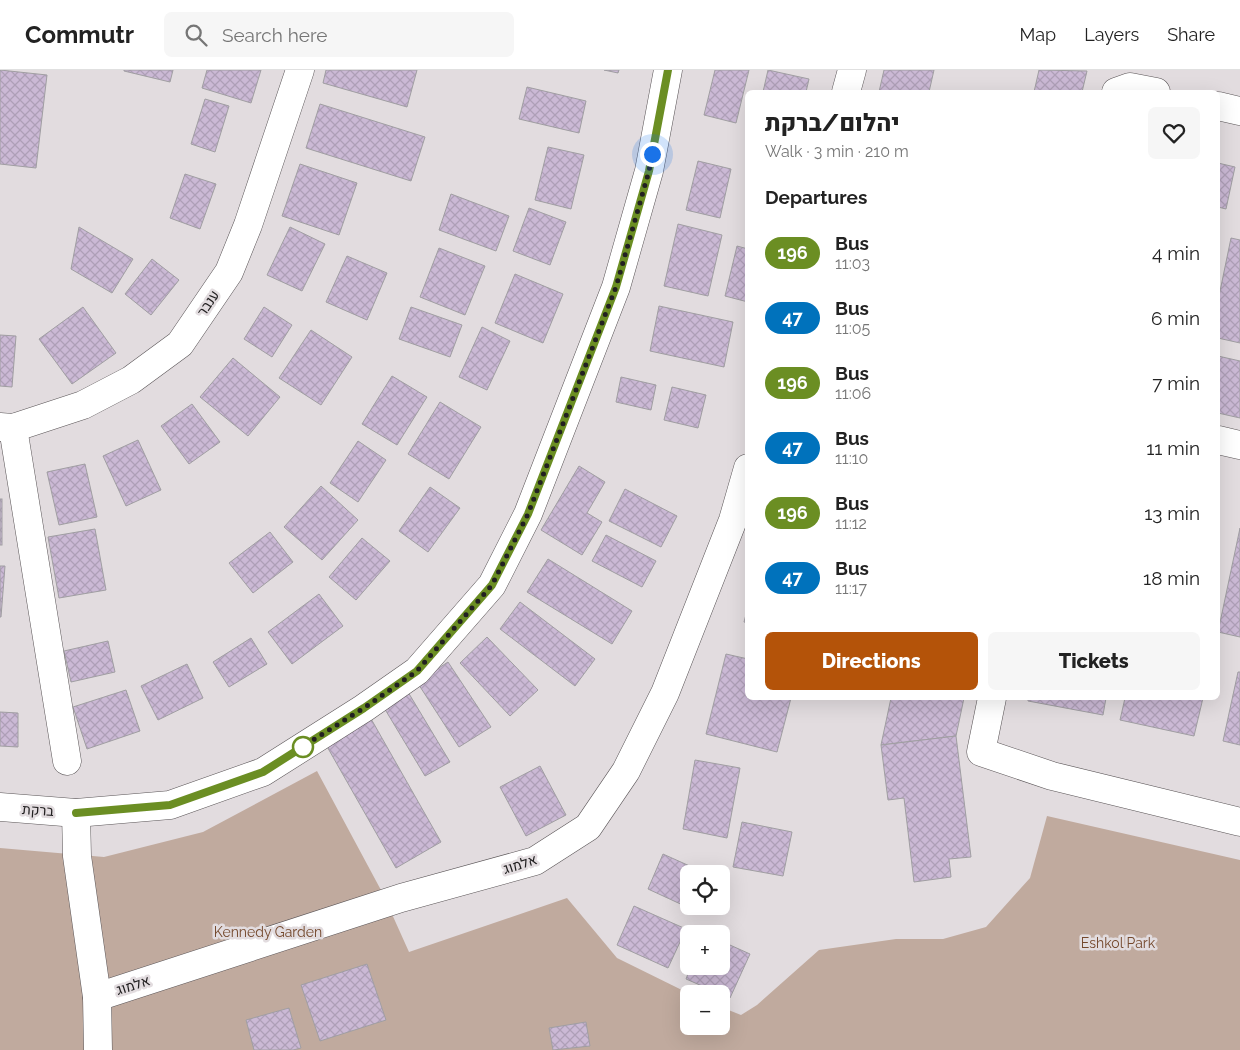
<!DOCTYPE html>
<meta charset="utf-8">
<style>
:root{--surface:#fff;--page:#f6f6f6;--text:#222;--muted:#767676;--line:#e0e0e0;--accent:#b45309}
body{margin:0;font-family:Raleway,Heebo,sans-serif;background:var(--page);color:var(--text);height:100vh;display:flex;flex-direction:column;font-size:19px;white-space:nowrap}
*{box-sizing:border-box;margin:0}
p{font-size:16px;color:var(--muted)}
.icon{flex:none;width:28px;height:28px;fill:none;stroke:currentColor;stroke-width:2;stroke-linecap:round;stroke-linejoin:round}
.map{position:relative;flex:1;overflow:hidden}
.side{position:absolute;left:745px;top:20px;width:475px;height:610px;display:flex;flex-direction:column;background:var(--surface);border-radius:8px;box-shadow:0 5px 20px #0002}
.side>*{flex:none}
.badge{padding:0 10px;border-radius:16px;font-size:18px;line-height:32px}
.tools{position:absolute;left:680px;top:795px;display:grid;gap:10px}
.tools a{display:grid;place-items:center;width:50px;height:50px;border-radius:8px;background:var(--surface);box-shadow:0 5px 20px #0002;font-size:25px}
.you{position:absolute;width:25px;height:25px;margin:-12px;border:4px solid #fff;border-radius:50%;background:#1a73e8;box-shadow:0 0 0 8px #1a73e833}
.map>.badge{position:absolute;translate:-50% -50%;box-shadow:0 0 0 2px #fff}
h2{padding:0 20px;font-size:19px;line-height:45px}
.round{display:grid;place-items:center;flex:none;width:52px;height:52px;border-radius:8px;background:var(--page)}
.head{display:flex;align-items:center;justify-content:space-between;height:85px;padding:0 20px}
h1{font-size:24px;font-weight:800;line-height:38px}
.button{display:flex;gap:10px;margin-top:auto;padding:10px 20px}
.button a{flex:1;height:58px;border-radius:8px;background:var(--accent);color:#fff;font-size:20px;font-weight:800;line-height:58px;text-align:center}
.button a+a{background:var(--page);color:var(--text)}
ul{padding:0;list-style:none}
li{display:flex;align-items:center;gap:15px;height:65px;padding:0 20px}
li div{flex:1}
li b{display:block;font-size:19px}
li em{font-style:normal}
li .badge{min-width:55px;font-weight:700;text-align:center}
header{display:flex;align-items:center;gap:30px;box-sizing:border-box;height:70px;padding:0 25px;background:var(--surface);border-bottom:1px solid var(--line)}
header strong{font-size:24px}
nav{display:flex;gap:28px;margin-inline-start:auto;font-size:18px}
.search{width:350px;height:45px;background:var(--page);display:flex;align-items:center;gap:12px;box-sizing:border-box;padding:0 18px;border-radius:8px;color:var(--muted);font-size:19px}
.map>svg:first-child{display:block}
.park{fill:#c0aa9e}
.building{fill:url(#building-cross-hatch);stroke:#a09ea2}
.lines{fill:none;stroke-linecap:round;stroke-linejoin:round}
.minor-casing{stroke:#5a5557;stroke-width:29}
.minor{stroke:#fff;stroke-width:28}
.line-casing{stroke:#fff;stroke-width:11}
.line{stroke:#6b8e23;stroke-width:8}
.walk{stroke:#222021;stroke-width:5;stroke-dasharray:0 9}
.stop-dot{fill:#fff;stroke:#6b8e23;stroke-width:2.5}
.labels{text-anchor:middle;dominant-baseline:central;stroke-width:5;stroke-linejoin:round;paint-order:stroke}
.street-label{font-size:14px;fill:#222021;stroke:#e2dcdf}
.park-label{font-size:14px;fill:#74482c;stroke:#e2dcdf}
</style>
<header>
<strong>Commutr</strong>
<div class="search"><svg class="icon" aria-label="search" viewBox="0 0 24 24"><circle cx="10" cy="10" r="6"/><path d="M15 15l6 6"/></svg>Search here</div>
<nav><a>Map</a><a>Layers</a><a>Share</a></nav>
</header>
<div class="map">
<svg width="1240" height="980" viewBox="0 0 1240 980">
<defs>
<pattern id="building-cross-hatch" width="8" height="8" patternUnits="userSpaceOnUse" patternTransform="scale(1.25)"><rect width="8" height="8" fill="#cbb9d5"/><path d="M0 0l8 8M0 8l8-8" fill="none" stroke="#ae9fb7"/></pattern>
</defs>
<rect width="100%" height="100%" fill="#e2dcdf"/>
<path class="park" d="M 317,701 L 382,822 L 409,882 L 567,828 L 617,888 L 690,924 L 689,956 L 721,956 L 721,937 L 741,945 L 757,935 L 819,880 L 896,869 L 943,869 L 986,857 L 1030,808 L 1047,746 L 1240,790 L 1240,980 L 0,980 L 0,778 L 104,787 L 203,762 Z"/>
<g class="building">
<path d="M 0,0 L 47,5 L 36,98 L 0,94 Z"/>
<path d="M 124,0 L 173,0 L 170,12 L 124,1 Z"/>
<path d="M 207,0 L 261,0 L 251,33 L 202,18 Z"/>
<path d="M 326,0 L 417,0 L 407,37 L 323,13 Z"/>
<path d="M 604,0 L 619,0 L 618,3 Z"/>
<path d="M 715,0 L 749,0 L 736,53 L 704,45 Z"/>
<path d="M 768,0 L 809,9 L 806,22 L 763,22 Z"/>
<path d="M 884,0 L 934,0 L 929,22 L 879,22 Z"/>
<path d="M 1039,0 L 1087,1 L 1082,22 L 1034,22 Z"/>
<path d="M 527,17 L 586,31 L 579,63 L 519,49 Z"/>
<path d="M 205,29 L 229,36 L 215,82 L 191,74 Z"/>
<path d="M 320,34 L 425,67 L 411,111 L 306,78 Z"/>
<path d="M 548,77 L 584,85 L 571,139 L 535,130 Z"/>
<path d="M 698,91 L 731,99 L 720,148 L 686,140 Z"/>
<path d="M 1218,93 L 1235,97 L 1226,139 L 1218,137 Z"/>
<path d="M 300,94 L 357,113 L 339,165 L 282,146 Z"/>
<path d="M 185,104 L 216,114 L 200,159 L 170,148 Z"/>
<path d="M 451,124 L 509,146 L 496,181 L 439,160 Z"/>
<path d="M 529,138 L 566,152 L 550,195 L 513,181 Z"/>
<path d="M 678,154 L 722,165 L 708,226 L 664,216 Z"/>
<path d="M 79,157 L 133,189 L 112,223 L 71,199 Z"/>
<path d="M 290,157 L 325,174 L 302,221 L 267,205 Z"/>
<path d="M 1231,168 L 1240,170 L 1240,273 L 1218,268 L 1218,231 Z"/>
<path d="M 737,176 L 748,179 L 748,232 L 725,226 Z"/>
<path d="M 439,178 L 485,196 L 465,245 L 420,227 Z"/>
<path d="M 347,186 L 387,203 L 367,250 L 326,232 Z"/>
<path d="M 152,189 L 179,210 L 151,245 L 125,224 Z"/>
<path d="M 515,204 L 563,224 L 543,273 L 495,253 Z"/>
<path d="M 659,236 L 733,252 L 724,297 L 650,281 Z"/>
<path d="M 83,237 L 116,283 L 72,314 L 39,269 Z"/>
<path d="M 264,237 L 292,255 L 272,287 L 244,269 Z"/>
<path d="M 411,237 L 462,255 L 450,287 L 399,269 Z"/>
<path d="M 482,257 L 510,271 L 487,320 L 459,307 Z"/>
<path d="M 311,260 L 352,287 L 321,335 L 279,308 Z"/>
<path d="M 0,265 L 16,266 L 12,317 L 0,316 Z"/>
<path d="M 1218,286 L 1240,291 L 1240,348 L 1218,343 Z"/>
<path d="M 233,288 L 280,327 L 248,366 L 200,327 Z"/>
<path d="M 392,306 L 427,327 L 397,375 L 362,354 Z"/>
<path d="M 621,307 L 656,315 L 651,340 L 616,332 Z"/>
<path d="M 672,317 L 706,325 L 698,358 L 664,350 Z"/>
<path d="M 440,332 L 481,357 L 449,409 L 408,384 Z"/>
<path d="M 192,334 L 220,372 L 189,394 L 161,356 Z"/>
<path d="M 138,370 L 161,420 L 126,436 L 103,386 Z"/>
<path d="M 358,371 L 386,390 L 358,432 L 330,413 Z"/>
<path d="M 85,394 L 97,447 L 59,455 L 47,402 Z"/>
<path d="M 579,396 L 605,412 L 587,443 L 602,452 L 582,485 L 541,460 Z"/>
<path d="M 321,416 L 358,450 L 322,490 L 284,457 Z"/>
<path d="M 430,417 L 460,438 L 428,482 L 399,461 Z"/>
<path d="M 625,419 L 677,446 L 661,477 L 609,451 Z"/>
<rect x="0" y="429" width="2" height="46"/>
<path d="M 1240,458 L 1240,567 L 1218,562 Z"/>
<path d="M 95,459 L 106,520 L 59,528 L 48,467 Z"/>
<path d="M 270,462 L 293,492 L 253,523 L 229,493 Z"/>
<path d="M 606,465 L 656,491 L 642,517 L 592,491 Z"/>
<path d="M 362,468 L 390,491 L 356,530 L 329,507 Z"/>
<path d="M 548,489 L 632,541 L 612,574 L 527,522 Z"/>
<path d="M 0,496 L 5,496 L 1,547 L 0,547 Z"/>
<path d="M 319,524 L 343,556 L 292,594 L 268,562 Z"/>
<path d="M 520,532 L 595,589 L 575,616 L 500,559 Z"/>
<path d="M 748,537 L 748,553 L 744,552 Z"/>
<path d="M 487,567 L 538,620 L 510,646 L 460,593 Z"/>
<path d="M 251,568 L 267,594 L 229,617 L 213,592 Z"/>
<path d="M 108,571 L 115,602 L 71,612 L 64,581 Z"/>
<path d="M 726,584 L 748,589 L 748,628 L 791,628 L 777,682 L 706,664 Z"/>
<path d="M 448,592 L 491,657 L 459,677 L 417,612 Z"/>
<path d="M 187,594 L 203,628 L 158,650 L 141,616 Z"/>
<path d="M 1238,602 L 1240,602 L 1240,675 L 1223,671 Z"/>
<path d="M 126,620 L 140,661 L 87,679 L 73,637 Z"/>
<path d="M 408,622 L 450,692 L 425,706 L 383,636 Z"/>
<path d="M 891,628 L 964,628 L 956,666 L 881,675 Z"/>
<path d="M 1028,628 L 1106,628 L 1103,645 L 1028,631 Z"/>
<path d="M 1125,628 L 1203,628 L 1194,666 L 1120,650 Z"/>
<path d="M 0,642 L 18,643 L 18,677 L 0,676 Z"/>
<path d="M 370,647 L 441,772 L 396,798 L 325,673 Z"/>
<path d="M 956,666 L 971,787 L 949,789 L 951,807 L 914,812 L 904,728 L 888,730 L 881,675 Z"/>
<path d="M 695,690 L 740,698 L 727,768 L 683,759 Z"/>
<path d="M 540,696 L 566,745 L 526,766 L 500,717 Z"/>
<path d="M 742,752 L 792,762 L 783,806 L 733,797 Z"/>
<path d="M 663,784 L 703,802 L 703,804 L 689,804 L 687,837 L 648,819 Z"/>
<path d="M 634,836 L 686,859 L 668,898 L 617,875 Z"/>
<path d="M 721,871 L 750,884 L 730,928 L 686,909 L 691,896 L 721,896 Z"/>
<path d="M 367,894 L 386,950 L 320,971 L 301,915 Z"/>
<path d="M 289,938 L 301,978 L 293,980 L 254,980 L 246,950 Z"/>
<path d="M 586,952 L 590,976 L 553,980 L 549,958 Z"/>
</g>
<g class="lines">
<g class="minor-casing">
<g id="minor">
<path d="M 846,22 L 852,0"/>
<path d="M 1116,22 L 1130,17 L 1156,22"/>
<path d="M 1218,36 L 1240,41"/>
<path d="M 0,357 L 13,358 L 83,335 L 131,310 L 180,274 L 229,202 L 248,155 L 300,0"/>
<path d="M 13,358 L 67,691"/>
<path d="M 1218,370 L 1240,375"/>
<path d="M 992,628 L 981,682 L 1052,706 L 1240,752"/>
<path d="M 0,737 L 76,743 L 170,735 L 263,702 L 364,638 L 417,601 L 492,515 L 528,444 L 616,217 L 649,101 L 668,0"/>
<path d="M 76,743 L 77,786 L 97,927 L 98,980"/>
<path d="M 97,927 L 401,828 L 535,791 L 588,757 L 626,701 L 665,623 L 733,450 L 748,398"/>
</g>
</g>
<use href="#minor" class="minor"/>
</g>
<g class="lines">
<g class="line-casing">
<path id="line" d="M 76,743 L 170,735 L 263,702 L 364,638 L 417,601 L 492,515 L 528,444 L 616,217 L 649,101 L 668,0"/>
</g>
<use href="#line" class="line"/>
<path class="walk" d="M 303,677 L 297,680 L 364,638 L 417,601 L 492,515 L 528,444 L 616,217 L 649,101 L 652,84"/>
</g>
<circle class="stop-dot" cx="303" cy="677" r="10"/>
<g class="labels">
<g class="street-label">
<text transform="translate(208 233) rotate(-56)">ענבר</text>
<text transform="translate(38 740) rotate(4)">ברקת</text>
<text transform="translate(520 794) rotate(-18)">אלמוג</text>
<text transform="translate(133 915) rotate(-18)">אלמוג</text>
</g>
<g class="park-label">
<text x="268" y="862">Kennedy Garden</text>
<text x="1118" y="873">Eshkol Park</text>
</g>
</g>
</svg>
<div class="tools">
<a><svg class="icon" aria-label="locate" viewBox="0 0 24 24"><circle cx="12" cy="12" r="6"/><path d="M12 2v4M12 18v4M2 12h4M18 12h4"/></svg></a>
<a>+</a>
<a>−</a>
</div>
<div class="you" style="left:652px;top:84px"></div>
<section class="side">
<div class="head"><div><h1>יהלום/ברקת</h1><p>Walk · 3 min · 210 m</p></div><a class="round"><svg class="icon" aria-label="heart" viewBox="0 0 24 24"><path d="M12 20l-8-8c-3-5 5-10 8-4 3-6 11-1 8 4z"/></svg></a></div>
<h2>Departures</h2>
<ul>
<li><span class="badge" style="background:#6b8e23;color:#fff">196</span><div><b>Bus</b><p>11:03</p></div><em>4 min</em></li>
<li><span class="badge" style="background:#0072bc;color:#fff">47</span><div><b>Bus</b><p>11:05</p></div><em>6 min</em></li>
<li><span class="badge" style="background:#6b8e23;color:#fff">196</span><div><b>Bus</b><p>11:06</p></div><em>7 min</em></li>
<li><span class="badge" style="background:#0072bc;color:#fff">47</span><div><b>Bus</b><p>11:10</p></div><em>11 min</em></li>
<li><span class="badge" style="background:#6b8e23;color:#fff">196</span><div><b>Bus</b><p>11:12</p></div><em>13 min</em></li>
<li><span class="badge" style="background:#0072bc;color:#fff">47</span><div><b>Bus</b><p>11:17</p></div><em>18 min</em></li>
</ul>
<div class="button"><a>Directions</a><a>Tickets</a></div>
</section>
</div>
